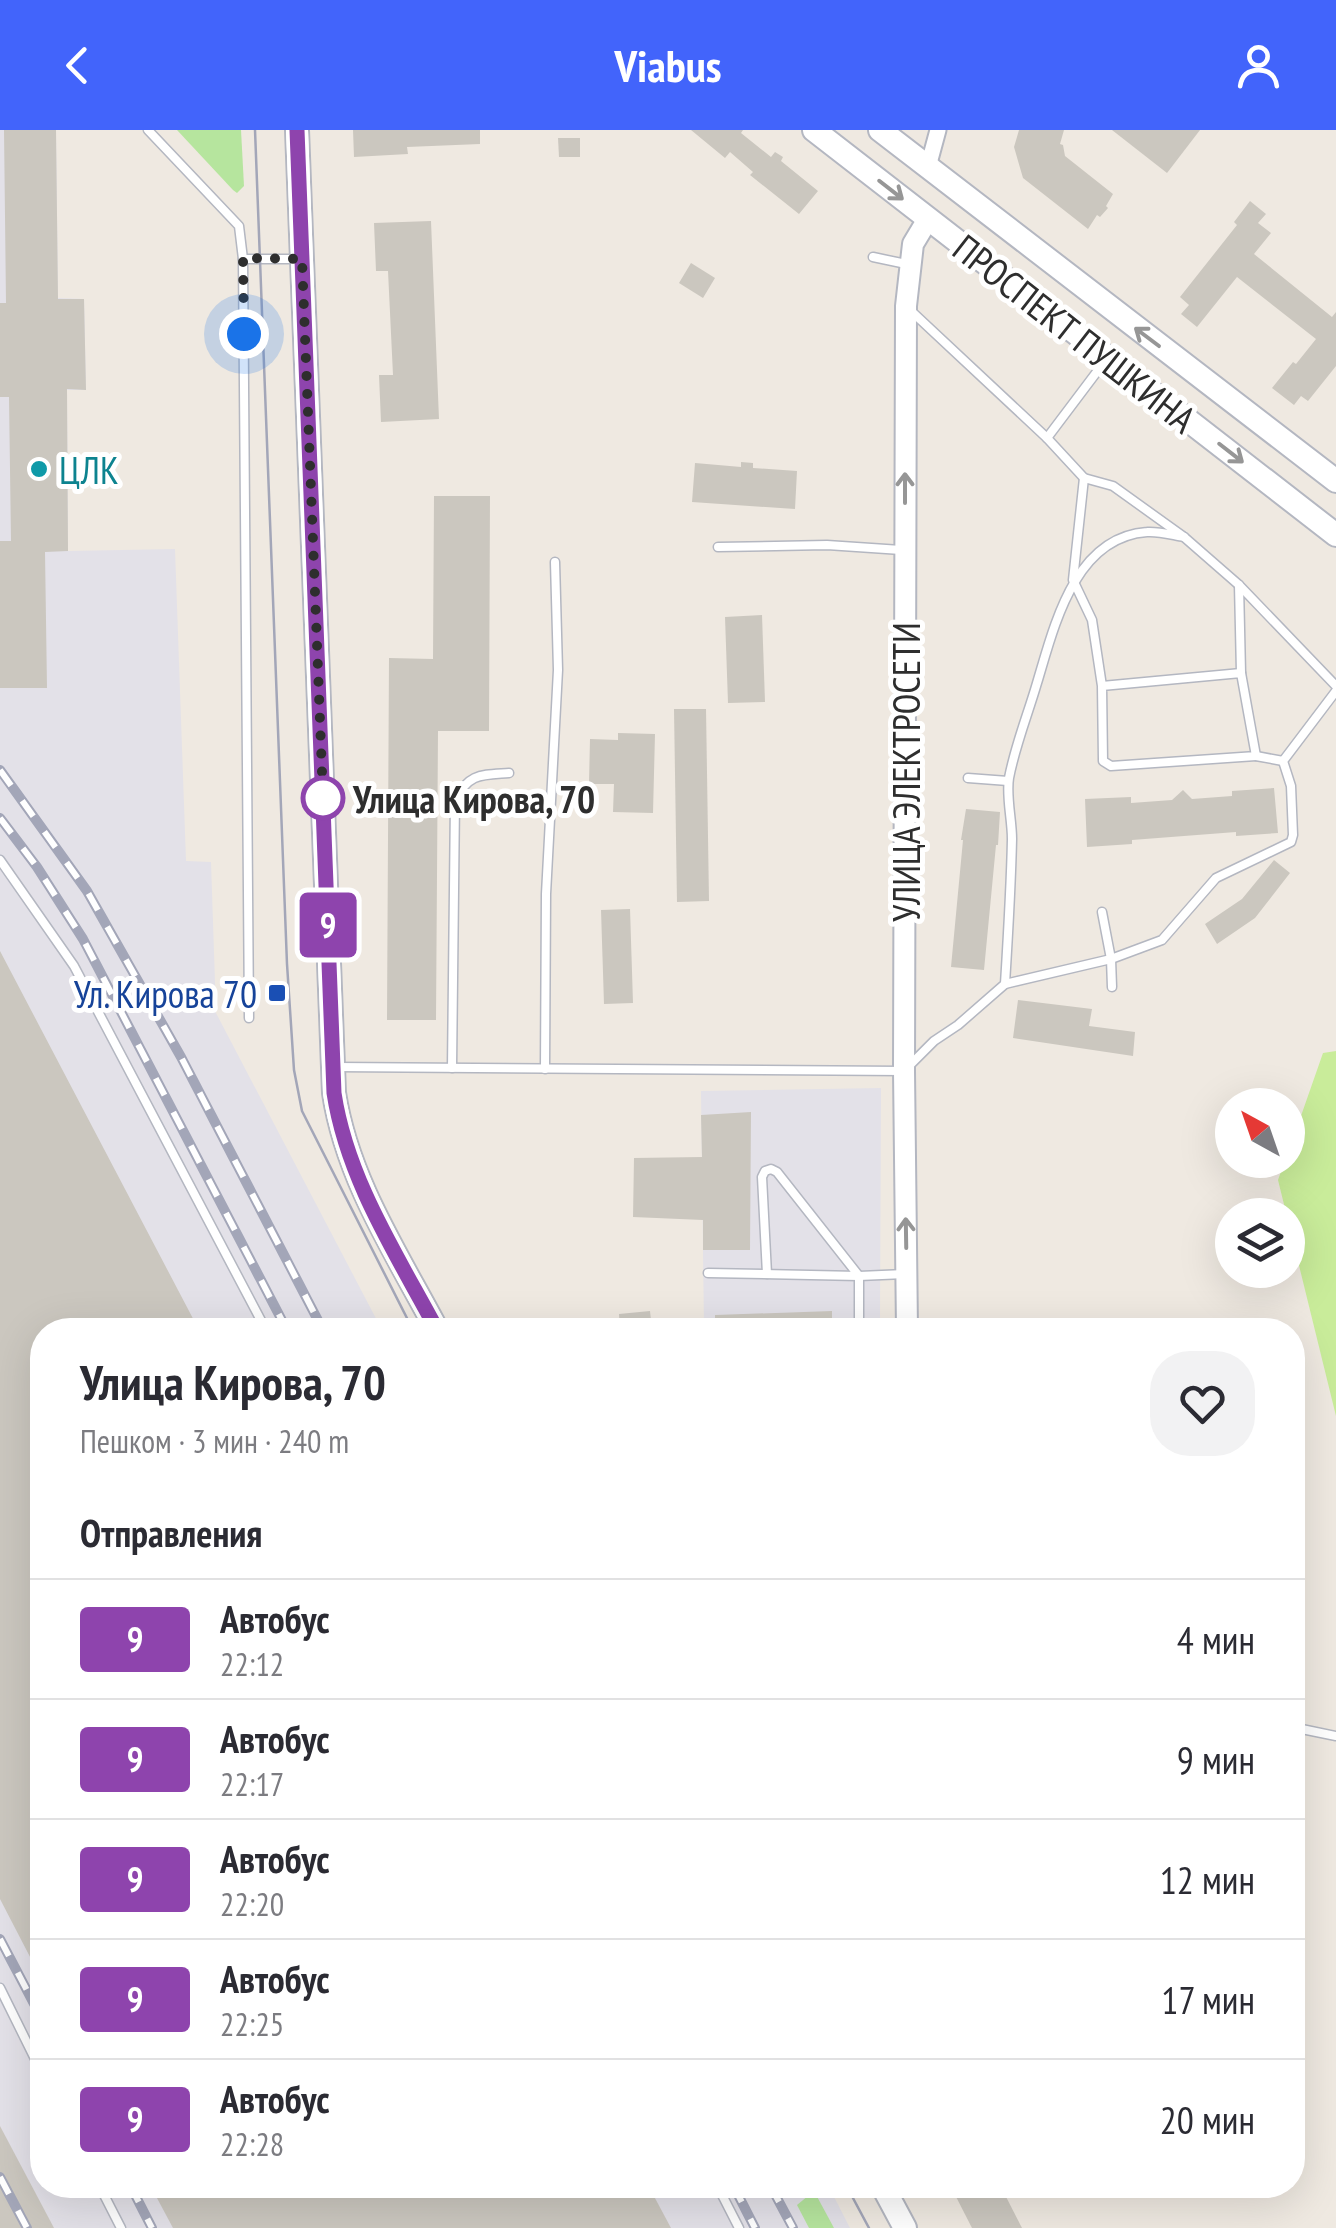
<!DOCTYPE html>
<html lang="ru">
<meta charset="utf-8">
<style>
:root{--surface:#fff;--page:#f2f2f3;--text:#2b2b33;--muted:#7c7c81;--line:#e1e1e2;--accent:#4264fb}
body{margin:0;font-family:"PT Sans Narrow",sans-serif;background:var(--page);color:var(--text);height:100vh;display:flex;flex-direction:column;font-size:38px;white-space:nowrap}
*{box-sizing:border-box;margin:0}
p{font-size:32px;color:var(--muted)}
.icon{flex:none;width:55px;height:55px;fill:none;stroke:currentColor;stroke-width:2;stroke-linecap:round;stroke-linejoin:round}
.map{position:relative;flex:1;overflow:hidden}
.sheet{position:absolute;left:30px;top:1188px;width:1275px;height:880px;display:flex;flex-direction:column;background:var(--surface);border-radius:40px;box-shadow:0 10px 40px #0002}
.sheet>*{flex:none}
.badge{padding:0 20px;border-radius:8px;font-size:35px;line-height:65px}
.needle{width:65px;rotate:320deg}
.fabs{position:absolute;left:1215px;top:958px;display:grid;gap:20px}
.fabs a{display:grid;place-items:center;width:90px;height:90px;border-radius:50%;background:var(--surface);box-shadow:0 10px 40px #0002;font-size:50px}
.you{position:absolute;width:50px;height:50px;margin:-25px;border:8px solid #fff;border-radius:50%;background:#1a73e8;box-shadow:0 0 0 15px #1a73e833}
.map>.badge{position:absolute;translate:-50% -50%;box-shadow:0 0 0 5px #fff}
h2{padding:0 50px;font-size:38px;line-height:90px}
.round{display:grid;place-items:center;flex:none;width:105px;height:105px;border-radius:40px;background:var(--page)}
.head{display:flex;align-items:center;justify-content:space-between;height:170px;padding:0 50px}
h1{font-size:48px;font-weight:600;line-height:75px}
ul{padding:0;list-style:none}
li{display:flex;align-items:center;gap:30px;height:120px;padding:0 50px;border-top:2px solid var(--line)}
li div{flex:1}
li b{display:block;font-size:38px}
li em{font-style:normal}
li .badge{min-width:110px;font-weight:700;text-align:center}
header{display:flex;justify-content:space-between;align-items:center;height:130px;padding:0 50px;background:var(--accent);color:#fff;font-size:45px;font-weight:600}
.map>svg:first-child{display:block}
.industrial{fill:#e3e1e8}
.green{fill:#b6e59e}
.pitch{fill:#c9ec9a}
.building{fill:#cbc7bf}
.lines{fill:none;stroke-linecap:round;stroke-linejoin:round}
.service-casing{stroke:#b4b7c1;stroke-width:11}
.minor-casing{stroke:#b4b7c1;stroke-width:19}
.tertiary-casing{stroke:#b4b7c1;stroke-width:24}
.secondary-casing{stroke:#b4b7c1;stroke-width:26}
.service{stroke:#fff;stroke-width:8}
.minor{stroke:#fff;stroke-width:15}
.tertiary{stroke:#fff;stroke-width:20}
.secondary{stroke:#fff;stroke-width:22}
.tram{stroke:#a3a6b8;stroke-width:2.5}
.rail-casing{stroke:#a3a6b8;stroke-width:10}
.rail{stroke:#fff;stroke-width:6;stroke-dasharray:19;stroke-linecap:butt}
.oneway{stroke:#969696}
.line-casing{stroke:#fff;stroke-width:22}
.line{stroke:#8e44ad;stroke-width:15}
.walk{stroke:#2e2e2e;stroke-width:10;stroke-dasharray:0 18}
.culture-dot{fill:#0f9aa8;stroke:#fff;stroke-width:4}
.stop-dot{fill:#fff;stroke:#8e44ad;stroke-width:5}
.transit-dot{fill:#1a4fb4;stroke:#fff;stroke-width:4}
.labels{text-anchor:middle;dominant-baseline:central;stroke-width:10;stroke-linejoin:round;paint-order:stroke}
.street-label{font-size:38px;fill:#2e2e2e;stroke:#fff}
.culture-label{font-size:38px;fill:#0d838f;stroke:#fff;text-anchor:start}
.stop-label{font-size:38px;font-weight:bold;fill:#2e2e2e;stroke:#fff;text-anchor:start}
.transit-label{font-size:38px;fill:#164399;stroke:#fff;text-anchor:end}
</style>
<header><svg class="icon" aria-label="back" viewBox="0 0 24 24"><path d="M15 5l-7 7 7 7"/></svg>Viabus<svg class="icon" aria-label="person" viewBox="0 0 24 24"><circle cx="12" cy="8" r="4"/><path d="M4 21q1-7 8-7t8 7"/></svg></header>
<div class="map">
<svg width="1336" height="2098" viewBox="0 0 1336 2098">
<rect width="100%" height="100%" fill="#efe9e1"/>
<g class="industrial">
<path d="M 0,0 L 56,0 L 58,168 L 84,169 L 86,260 L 67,260 L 68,421 L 175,419 L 186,731 L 211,732 L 216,883 L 382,1200 L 42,1200 L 42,2055 L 828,2055 L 850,2098 L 0,2098 Z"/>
<path d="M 881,958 L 880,1200 L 704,1200 L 701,961 Z"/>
</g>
<g class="green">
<path d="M 177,0 L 241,0 L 244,56 L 237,63 L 233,60 Z"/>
<path d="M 814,2061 L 834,2098 L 809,2098 L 797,2075 Z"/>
</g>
<path class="pitch" d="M 1336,921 L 1336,1286 L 1278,1050 L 1285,1030 L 1288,1030 L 1288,1023 L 1323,923 Z"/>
<g class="building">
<path d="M 4,0 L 56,0 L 58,169 L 84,169 L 86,260 L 67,259 L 68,421 L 45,422 L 47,558 L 0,558 L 0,411 L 11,411 L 9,267 L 0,267 L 0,173 L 6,173 Z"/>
<path d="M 353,0 L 480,0 L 480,14 L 407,17 L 408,24 L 354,27 Z"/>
<path d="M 691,0 L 743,0 L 741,3 L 771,27 L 775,22 L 783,27 L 781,31 L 818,61 L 799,84 L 750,45 L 753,42 L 730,22 L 725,28 Z"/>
<path d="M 1019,0 L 1064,0 L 1060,14 L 1063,15 L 1065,26 L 1113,64 L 1106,76 L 1108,78 L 1100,87 L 1097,85 L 1088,99 L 1023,48 L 1014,17 Z"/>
<path d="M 1112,0 L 1200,0 L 1167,43 Z"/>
<path d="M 558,8 L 580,8 L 580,27 L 559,27 Z"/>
<path d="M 1250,71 L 1266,84 L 1258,93 L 1271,103 L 1254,124 L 1332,187 L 1336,182 L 1336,236 L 1308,271 L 1301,266 L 1294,275 L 1272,258 L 1293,232 L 1296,234 L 1316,209 L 1237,147 L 1197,197 L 1181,184 L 1189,175 L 1180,167 L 1237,95 L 1234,92 Z"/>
<path d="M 431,91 L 439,289 L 381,292 L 379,245 L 393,245 L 388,141 L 376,141 L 374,93 Z"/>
<path d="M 691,133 L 715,148 L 703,168 L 679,153 Z"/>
<path d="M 741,332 L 753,333 L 753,338 L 797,341 L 795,379 L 692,372 L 695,333 L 741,337 Z"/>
<path d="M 434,366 L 490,366 L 489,601 L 438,601 L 436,890 L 387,890 L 389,528 L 433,529 Z"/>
<path d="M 762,485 L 765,572 L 728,573 L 725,487 Z"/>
<path d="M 674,579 L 706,579 L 709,771 L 677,772 Z"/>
<path d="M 618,603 L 655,604 L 653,683 L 613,682 L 614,654 L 589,654 L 590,609 L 618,610 Z"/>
<path d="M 1274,658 L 1278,703 L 1236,706 L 1236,702 L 1132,710 L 1132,714 L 1087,717 L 1085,669 L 1131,667 L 1131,673 L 1172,670 L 1183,660 L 1192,669 L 1232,666 L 1232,661 Z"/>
<path d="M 966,679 L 1000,682 L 998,715 L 996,715 L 984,840 L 951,837 L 963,710 L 961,710 Z"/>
<path d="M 1274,730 L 1290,743 L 1255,788 L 1217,814 L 1205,794 L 1242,769 Z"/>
<path d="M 630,779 L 633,873 L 604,874 L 601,780 Z"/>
<path d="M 0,821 L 199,1200 L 42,1200 L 42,1850 L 0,1769 Z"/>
<path d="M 1018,870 L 1092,879 L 1089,896 L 1135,902 L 1133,926 L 1013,908 Z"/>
<path d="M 751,982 L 750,1120 L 703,1120 L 703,1090 L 633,1087 L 634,1028 L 702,1027 L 701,985 Z"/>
<path d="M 650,1181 L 652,1200 L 620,1200 L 619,1184 Z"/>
<path d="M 832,1181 L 832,1200 L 715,1200 L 715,1185 Z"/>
<path d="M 0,1996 L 54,2098 L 0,2098 Z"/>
<path d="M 150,2055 L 648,2055 L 671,2098 L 173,2098 Z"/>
<path d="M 950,2055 L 1000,2055 L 1022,2098 L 972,2098 Z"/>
</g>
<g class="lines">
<g class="service-casing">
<g id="service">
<path d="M 148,0 L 239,96 L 243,129 L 298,129"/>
<path d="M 873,127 L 911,135"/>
<path d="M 243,129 L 249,888"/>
<path d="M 909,179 L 1047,308 L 1084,348 L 1113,356 L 1184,407 L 1239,455 L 1336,556"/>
<path d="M 1047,308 L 1105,231"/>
<path d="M 1084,348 L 1073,450 L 1092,490 L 1102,556 L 1103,631 L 1111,636 L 1256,626 L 1241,543 L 1102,556"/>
<path d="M 718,417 L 827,415 L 901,420"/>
<path d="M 1239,455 L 1241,543"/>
<path d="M 1256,626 L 1283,631"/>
<path d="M 968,648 L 1008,651"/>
<path d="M 0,730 L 74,836 L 266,1200"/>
<path d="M 1102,782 L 1111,829 L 1112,857"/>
<path d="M 1005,854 L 1111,829 L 1162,810 L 1216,748 L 1291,712 L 1293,705 L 1291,656 L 1283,631 L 1336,561"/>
<path d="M 335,937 L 904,941 L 934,911 L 958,895 L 1005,854 C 1008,806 1011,758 1012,709 C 1012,689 1006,667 1009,648 C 1015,616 1028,584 1037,553 C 1054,497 1074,407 1147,402 C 1158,401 1172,405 1184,407"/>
<path d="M 452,938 L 455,670 C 469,643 481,645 509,643"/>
<path d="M 545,939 L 546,764 L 558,540 L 555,432"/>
<path d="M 708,1143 L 859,1146 L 905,1144"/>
<path d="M 767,1144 L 762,1047 L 765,1041 L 771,1039 L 777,1042 L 859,1146 L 859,1200"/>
<path d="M 1292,1597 L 1336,1606"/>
<path d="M 0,1858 L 42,1943"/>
<path d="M 99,2055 L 121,2098"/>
<path d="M 717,2055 L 739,2098"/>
</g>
</g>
<g class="minor-casing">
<path id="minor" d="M 928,37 L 938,0"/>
</g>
<g class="tertiary-casing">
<path id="tertiary" d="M 907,1200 L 904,941 L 906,176 L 913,114 L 928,89"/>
</g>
<g class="secondary-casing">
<g id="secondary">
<path d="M 297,0 L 334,963 C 347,1049 397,1124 437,1200"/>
<path d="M 814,0 L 1336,405"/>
<path d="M 880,0 L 1336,351"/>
<path d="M 882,2055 L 905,2098"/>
</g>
</g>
<use href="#service" class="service"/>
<use href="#minor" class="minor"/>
<use href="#tertiary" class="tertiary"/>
<use href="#secondary" class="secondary"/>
<g class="tram">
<path d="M 255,0 L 287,834 L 294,940 L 302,981 L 413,1200"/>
<path d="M 846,2055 L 869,2098"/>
</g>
<g class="rail-casing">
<g id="rail">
<path d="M 0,640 L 87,761 L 181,927 L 323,1200"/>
<path d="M 0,688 L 37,737 L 83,809 L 287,1200"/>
<path d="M 0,1809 L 42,1889"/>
<path d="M 0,2047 L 27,2098"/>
<path d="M 130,2055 L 152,2098"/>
<path d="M 733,2055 L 755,2098"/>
<path d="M 770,2055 L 793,2098"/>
</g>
</g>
<use href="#rail" class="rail"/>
</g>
<defs><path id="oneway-shaft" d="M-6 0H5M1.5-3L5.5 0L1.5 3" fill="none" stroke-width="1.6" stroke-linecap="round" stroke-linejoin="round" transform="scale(2.5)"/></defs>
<g class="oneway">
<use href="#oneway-shaft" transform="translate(891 60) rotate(38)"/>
<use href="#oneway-shaft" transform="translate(1147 207) rotate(-143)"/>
<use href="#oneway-shaft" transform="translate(1231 323) rotate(38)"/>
<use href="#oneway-shaft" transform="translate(905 358) rotate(-90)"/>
<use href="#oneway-shaft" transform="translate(906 1103) rotate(-91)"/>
</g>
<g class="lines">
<g class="line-casing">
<path id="line" d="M 297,0 L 334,963 C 347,1049 397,1125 437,1200"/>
</g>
<use href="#line" class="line"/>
<path class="walk" d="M 244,204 L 243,128 L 302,129 L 323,668"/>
</g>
<circle class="culture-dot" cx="39" cy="339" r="10"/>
<circle class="stop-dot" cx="323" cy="668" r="20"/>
<rect class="transit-dot" x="267" y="853" width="20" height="20" rx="5"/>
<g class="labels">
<g class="street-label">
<text transform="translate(1075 203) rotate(38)">ПРОСПЕКТ ПУШКИНА</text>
<text transform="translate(905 642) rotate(-90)">УЛИЦА ЭЛЕКТРОСЕТИ</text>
</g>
<g class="culture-label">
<text x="59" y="339">ЦЛК</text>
</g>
<g class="stop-label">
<text x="353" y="668">Улица Кирова, 70</text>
</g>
<g class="transit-label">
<text x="257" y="863">Ул. Кирова 70</text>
</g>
</g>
</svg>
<div class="fabs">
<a><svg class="needle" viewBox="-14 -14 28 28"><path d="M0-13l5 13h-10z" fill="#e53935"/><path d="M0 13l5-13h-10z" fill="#7c7c81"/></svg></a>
<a><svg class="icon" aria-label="layers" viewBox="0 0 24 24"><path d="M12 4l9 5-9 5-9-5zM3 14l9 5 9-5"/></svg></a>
</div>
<div class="you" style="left:244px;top:204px"></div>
<b class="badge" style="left:328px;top:795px;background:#8e44ad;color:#fff">9</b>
<section class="sheet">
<div class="head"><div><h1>Улица Кирова, 70</h1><p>Пешком · 3 мин · 240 m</p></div><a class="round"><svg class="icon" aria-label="heart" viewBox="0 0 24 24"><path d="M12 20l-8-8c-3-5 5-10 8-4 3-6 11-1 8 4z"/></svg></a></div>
<h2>Отправления</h2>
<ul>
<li><span class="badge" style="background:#8e44ad;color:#fff">9</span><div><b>Автобус</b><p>22:12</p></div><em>4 мин</em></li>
<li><span class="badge" style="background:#8e44ad;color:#fff">9</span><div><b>Автобус</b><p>22:17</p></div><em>9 мин</em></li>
<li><span class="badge" style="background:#8e44ad;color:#fff">9</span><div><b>Автобус</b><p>22:20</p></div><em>12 мин</em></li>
<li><span class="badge" style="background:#8e44ad;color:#fff">9</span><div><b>Автобус</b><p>22:25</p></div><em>17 мин</em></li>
<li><span class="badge" style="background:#8e44ad;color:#fff">9</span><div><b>Автобус</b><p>22:28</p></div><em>20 мин</em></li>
</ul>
</section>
</div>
